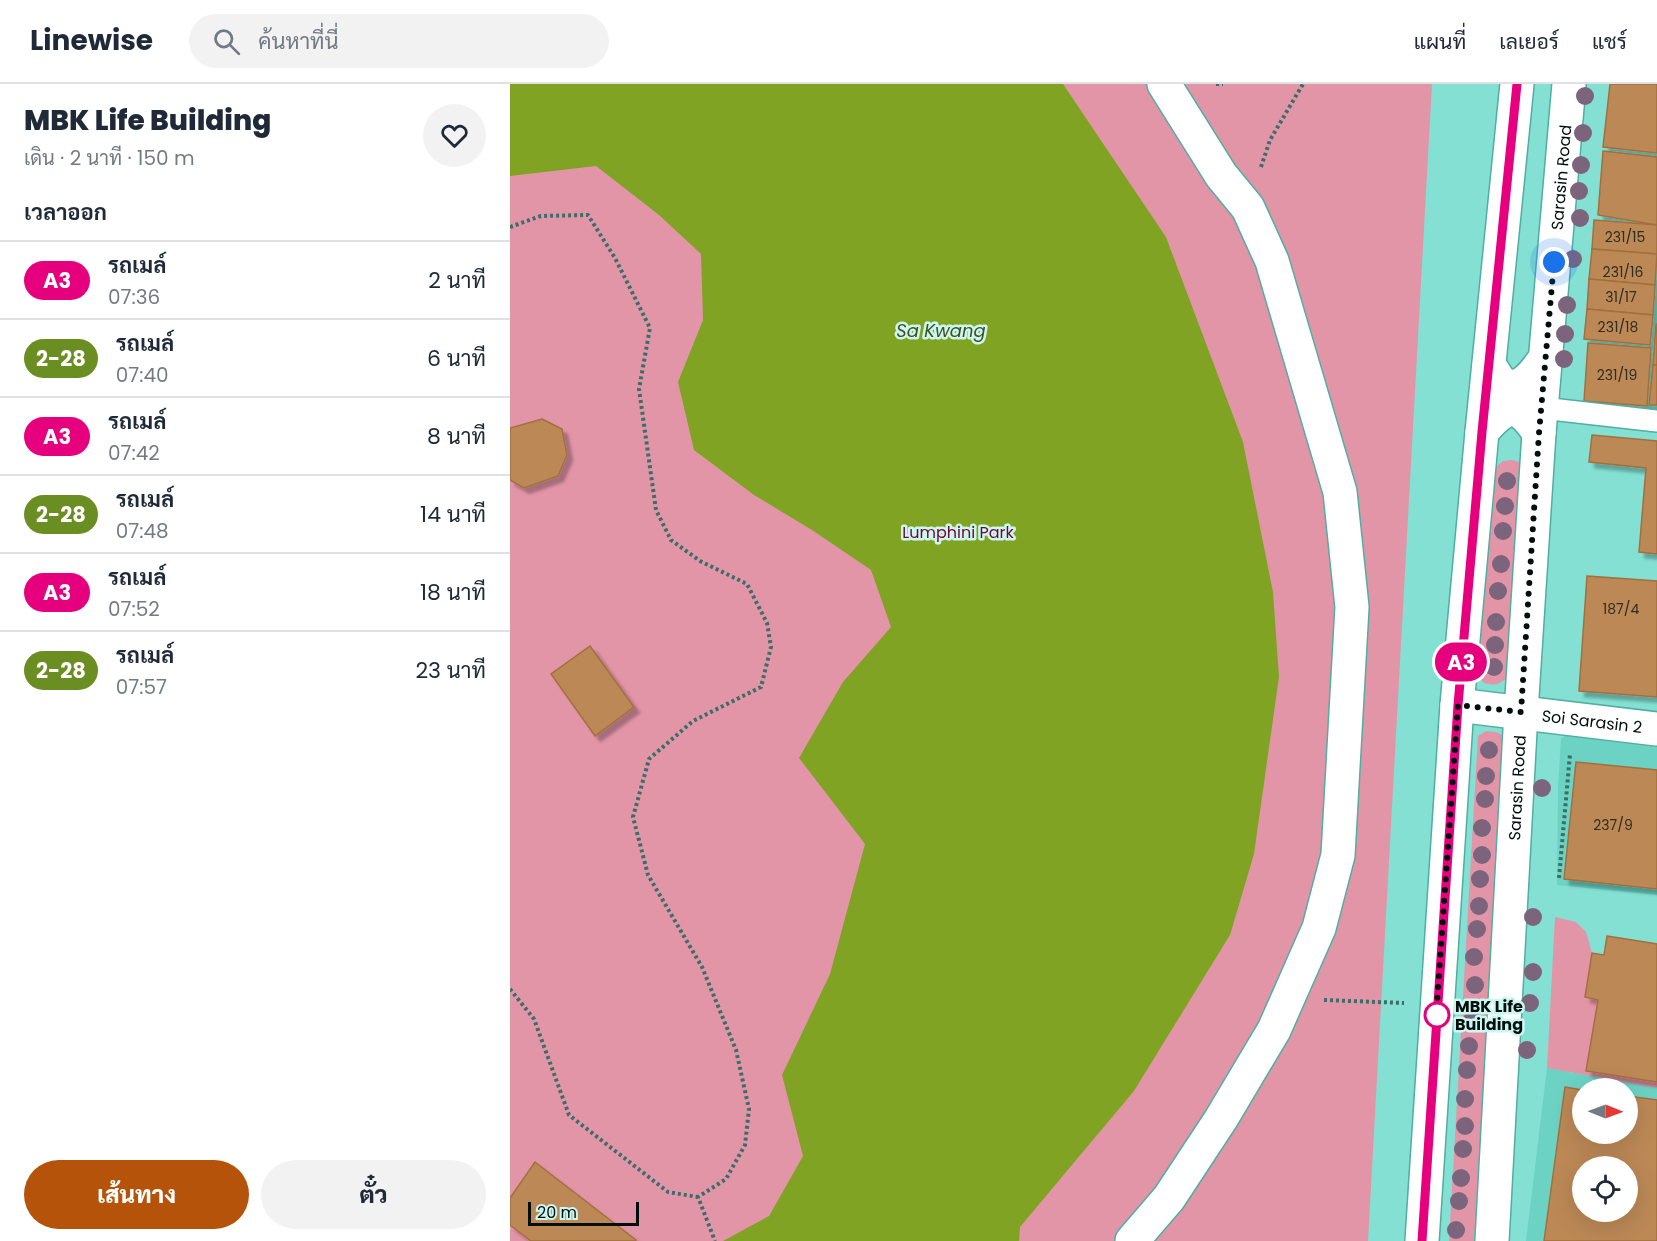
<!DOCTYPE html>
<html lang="th">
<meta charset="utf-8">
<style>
:root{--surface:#fff;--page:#f2f2f3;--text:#1f2937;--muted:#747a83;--line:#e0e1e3;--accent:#b45309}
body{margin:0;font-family:Poppins,Sarabun,sans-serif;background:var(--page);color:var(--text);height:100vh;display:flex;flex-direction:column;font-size:22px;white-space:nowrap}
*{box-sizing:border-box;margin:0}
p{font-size:20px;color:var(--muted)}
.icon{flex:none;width:33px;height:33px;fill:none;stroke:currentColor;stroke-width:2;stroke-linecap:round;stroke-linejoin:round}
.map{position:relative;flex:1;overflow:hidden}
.details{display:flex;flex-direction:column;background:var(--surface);width:510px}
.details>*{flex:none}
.badge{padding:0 12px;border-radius:20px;font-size:21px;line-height:39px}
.needle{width:39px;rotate:91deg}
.controls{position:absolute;left:1062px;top:994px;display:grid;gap:12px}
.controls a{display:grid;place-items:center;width:66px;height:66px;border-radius:50%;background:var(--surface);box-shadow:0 6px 24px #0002;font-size:30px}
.scale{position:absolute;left:18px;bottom:15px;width:111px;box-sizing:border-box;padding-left:6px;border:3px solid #000f0d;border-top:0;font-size:16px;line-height:21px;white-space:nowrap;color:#000f0d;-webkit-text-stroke:4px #ccf7f0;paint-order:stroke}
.you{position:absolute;width:30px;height:30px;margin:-15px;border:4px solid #fff;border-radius:50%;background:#1a73e8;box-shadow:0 0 0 9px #1a73e833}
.map>.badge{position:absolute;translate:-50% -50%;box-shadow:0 0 0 3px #fff}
h2{padding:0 24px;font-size:22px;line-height:54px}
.round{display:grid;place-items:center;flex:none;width:63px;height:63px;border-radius:32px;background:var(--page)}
.head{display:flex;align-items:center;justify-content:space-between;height:102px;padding:0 24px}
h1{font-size:28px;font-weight:800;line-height:45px}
.action{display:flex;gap:12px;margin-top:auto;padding:12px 24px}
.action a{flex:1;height:69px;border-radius:36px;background:var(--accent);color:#fff;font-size:24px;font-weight:800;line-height:69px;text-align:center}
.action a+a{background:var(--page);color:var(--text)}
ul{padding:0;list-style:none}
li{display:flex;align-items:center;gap:18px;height:78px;padding:0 24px;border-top:2px solid var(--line)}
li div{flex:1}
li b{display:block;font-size:22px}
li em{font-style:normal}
li .badge{min-width:66px;font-weight:700;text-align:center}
header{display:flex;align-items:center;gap:36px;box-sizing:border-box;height:84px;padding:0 30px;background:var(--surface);border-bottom:2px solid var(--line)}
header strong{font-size:28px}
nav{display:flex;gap:33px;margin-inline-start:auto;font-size:21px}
.search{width:420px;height:54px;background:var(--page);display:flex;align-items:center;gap:15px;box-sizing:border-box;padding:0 21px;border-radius:33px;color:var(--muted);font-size:22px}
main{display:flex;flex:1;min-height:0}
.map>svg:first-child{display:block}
.built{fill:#6cd2c4;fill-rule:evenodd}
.green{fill:#e395a8}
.water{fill:#80a324}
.building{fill:#bc8856;stroke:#a2703e;stroke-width:1.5;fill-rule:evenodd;filter:url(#shadow)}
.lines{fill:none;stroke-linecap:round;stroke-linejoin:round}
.lane-casing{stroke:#50aea2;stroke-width:24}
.street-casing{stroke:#50aea2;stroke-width:36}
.secondary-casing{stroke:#50aea2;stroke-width:36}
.path{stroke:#3b6e67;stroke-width:4;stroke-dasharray:3 3;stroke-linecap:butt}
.lane{stroke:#fff;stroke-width:21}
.street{stroke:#fff;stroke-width:33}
.secondary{stroke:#fff;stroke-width:33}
.tree{fill:#7c657c}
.line-casing{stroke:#fff;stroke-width:14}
.line{stroke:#e6007e;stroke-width:9}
.walk{stroke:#000f0d;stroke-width:6;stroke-dasharray:0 10.8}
.stop-dot{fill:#fff;stroke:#e6007e;stroke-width:3}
.labels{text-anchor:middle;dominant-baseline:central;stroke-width:5;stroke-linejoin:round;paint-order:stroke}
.number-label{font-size:14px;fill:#2f2d1f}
.street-label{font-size:16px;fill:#000f0d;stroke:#ccf7f0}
.park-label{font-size:16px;fill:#770135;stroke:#ccf7f0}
.stop-label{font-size:16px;font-weight:bold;fill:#000f0d;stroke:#ccf7f0;text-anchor:start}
.water-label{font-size:18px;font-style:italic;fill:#405020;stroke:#ccf7f0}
</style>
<header>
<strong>Linewise</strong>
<div class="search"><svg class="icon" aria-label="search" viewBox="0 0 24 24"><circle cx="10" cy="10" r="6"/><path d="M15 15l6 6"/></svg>ค้นหาที่นี่</div>
<nav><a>แผนที่</a><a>เลเยอร์</a><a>แชร์</a></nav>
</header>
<main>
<section class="details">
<div class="head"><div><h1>MBK Life Building</h1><p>เดิน · 2 นาที · 150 m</p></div><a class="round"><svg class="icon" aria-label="heart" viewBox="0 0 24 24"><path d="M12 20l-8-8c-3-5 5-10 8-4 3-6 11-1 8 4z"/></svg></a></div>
<h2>เวลาออก</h2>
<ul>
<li><span class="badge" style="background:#e6007e;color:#fff">A3</span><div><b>รถเมล์</b><p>07:36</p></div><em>2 นาที</em></li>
<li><span class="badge" style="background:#6b8e23;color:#fff">2-28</span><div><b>รถเมล์</b><p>07:40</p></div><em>6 นาที</em></li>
<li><span class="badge" style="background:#e6007e;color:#fff">A3</span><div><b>รถเมล์</b><p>07:42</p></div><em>8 นาที</em></li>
<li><span class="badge" style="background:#6b8e23;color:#fff">2-28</span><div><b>รถเมล์</b><p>07:48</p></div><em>14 นาที</em></li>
<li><span class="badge" style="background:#e6007e;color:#fff">A3</span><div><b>รถเมล์</b><p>07:52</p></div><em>18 นาที</em></li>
<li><span class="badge" style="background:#6b8e23;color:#fff">2-28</span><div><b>รถเมล์</b><p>07:57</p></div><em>23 นาที</em></li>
</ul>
<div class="action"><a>เส้นทาง</a><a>ตั๋ว</a></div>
</section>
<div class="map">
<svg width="1147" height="1157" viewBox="0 0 1147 1157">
<defs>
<filter id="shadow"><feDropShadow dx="5.5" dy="5.5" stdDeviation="1.5" flood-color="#0004"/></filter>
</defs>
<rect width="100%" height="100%" fill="#83e0d3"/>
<g class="built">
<path d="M 1058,649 L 1147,660 L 1147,811 L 1047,801 L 1048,703 L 1051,655 Z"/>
<path d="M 1037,984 L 1147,1004 L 1147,1157 L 1016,1157 ZM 1072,1005 L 1118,1005 L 1118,1050 L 1072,1050 ZM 1072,1083 L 1118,1083 L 1118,1128 L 1072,1128 Z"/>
</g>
<g class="green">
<path d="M 0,0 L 922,0 L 858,1157 L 0,1157 Z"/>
<path d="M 1001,376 L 1010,378 L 1016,393 L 1003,588 C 993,598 988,603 974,599 L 966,589 L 983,386 L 993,377 Z"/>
<path d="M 976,647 L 986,648 L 992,651 L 995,659 L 964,1157 L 939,1157 L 968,652 Z"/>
<path d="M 1045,833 L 1066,838 L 1076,848 L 1082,869 L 1147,926 L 1147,1004 L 1037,984 Z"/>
</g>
<path class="water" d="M 0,0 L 553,0 L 656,153 L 733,358 L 763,508 L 769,593 L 744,770 L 720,851 L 624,1007 L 510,1143 L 509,1157 L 213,1157 L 259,1132 L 293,1072 L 272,991 L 320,890 L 355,760 L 289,674 L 333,598 L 381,543 L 361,486 L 302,446 L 244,411 L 184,366 L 168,298 L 193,236 L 191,170 L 149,131 L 86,82 L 0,92 Z"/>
<g class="building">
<path d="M 1100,0 L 1147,0 L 1147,69 L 1093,63 Z"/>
<path d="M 1093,67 L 1147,73 L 1147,141 L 1088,131 Z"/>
<path d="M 1084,136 L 1147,141 L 1147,170 L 1082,165 Z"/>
<path d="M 1082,165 L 1147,170 L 1145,201 L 1079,195 Z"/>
<path d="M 1079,195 L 1145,201 L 1143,231 L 1077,225 Z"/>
<path d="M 1077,225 L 1143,231 L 1140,261 L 1074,255 Z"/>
<path d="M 1146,240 L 1147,240 L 1147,281 L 1143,281 Z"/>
<path d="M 1078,259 L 1141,264 L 1137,322 L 1074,317 Z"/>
<path d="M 1143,281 L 1147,281 L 1147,321 L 1139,321 Z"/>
<path d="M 32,335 L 52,345 L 57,371 L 48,392 L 14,404 L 0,396 L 0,344 Z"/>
<path d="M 1082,351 L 1147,357 L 1147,470 L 1129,468 L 1136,384 L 1079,378 Z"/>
<path d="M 1077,492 L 1147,497 L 1147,613 L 1069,607 Z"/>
<path d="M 80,562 L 124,623 L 85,652 L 41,590 Z"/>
<path d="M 1066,678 L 1147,686 L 1147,805 L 1054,795 Z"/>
<path d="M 1097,852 L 1147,860 L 1147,998 L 1076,987 L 1088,916 L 1075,913 L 1082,869 L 1094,871 Z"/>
<path d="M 1055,1003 L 1072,1006 L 1072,1050 L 1118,1050 L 1118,1012 L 1147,1016 L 1147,1157 L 1034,1157 ZM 1072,1083 L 1118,1083 L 1118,1128 L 1072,1128 Z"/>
<path d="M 25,1078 L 126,1156 L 125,1157 L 21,1157 L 0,1141 L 0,1114 Z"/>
</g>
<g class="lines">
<g class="lane-casing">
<path id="lane" d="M 1032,324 L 1147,337"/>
</g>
<g class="street-casing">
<g id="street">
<path id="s1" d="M 947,621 L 1147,645"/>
<path d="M 622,1157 L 659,1114 L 711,1035 L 764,946 L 809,844 L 828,771 L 842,523 L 830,408 L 762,177 L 738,124 L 711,91 L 654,0"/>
</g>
</g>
<g class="secondary-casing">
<g id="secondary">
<path d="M 979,281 C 983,286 986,293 990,297 C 1009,314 1027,286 1036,273"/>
<path d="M 972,348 C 996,320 1007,316 1029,349"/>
<path d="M 912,1157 L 947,621 L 972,348 L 1007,0"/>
<path id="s2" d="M 982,1157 L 1011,628 L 1029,349 L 1059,0"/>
</g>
</g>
<g class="path">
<path d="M 706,0 L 713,0"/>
<path d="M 751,83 L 760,56 L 793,0"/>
<path d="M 0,143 L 31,132 L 78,131 L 105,174 L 140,244 L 129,305 L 146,426 L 161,456 L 190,477 L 237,500 L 257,539 L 261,563 L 251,603 L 183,637 L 139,675 L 123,733 L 138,791 L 192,883 L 226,966 L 239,1025 L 235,1061 L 216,1095 L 188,1113 L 205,1157"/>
<path d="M 1049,794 L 1060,670"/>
<path d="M 0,905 L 24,935 L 59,1031 L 158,1108 L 188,1113"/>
<path d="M 814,916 L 894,919"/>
</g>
<use href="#lane" class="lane"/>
<use href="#street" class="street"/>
<use href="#secondary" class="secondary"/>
</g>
<g class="tree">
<circle cx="1075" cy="12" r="9"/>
<circle cx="1073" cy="49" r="9"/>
<circle cx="1071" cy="81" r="9"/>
<circle cx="1069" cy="107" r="9"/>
<circle cx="1070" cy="134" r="9"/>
<circle cx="1063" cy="175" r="9"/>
<circle cx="1057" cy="221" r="9"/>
<circle cx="1055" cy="250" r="9"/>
<circle cx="1054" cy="275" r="9"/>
<circle cx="997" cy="397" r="9"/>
<circle cx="995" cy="422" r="9"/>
<circle cx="993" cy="447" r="9"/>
<circle cx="991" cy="480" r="9"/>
<circle cx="988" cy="507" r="9"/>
<circle cx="986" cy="538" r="9"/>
<circle cx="985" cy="561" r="9"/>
<circle cx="984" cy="583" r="9"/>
<circle cx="979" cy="666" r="9"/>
<circle cx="976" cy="692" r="9"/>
<circle cx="1032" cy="704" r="9"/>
<circle cx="975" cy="715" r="9"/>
<circle cx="972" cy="744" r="9"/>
<circle cx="972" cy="771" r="9"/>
<circle cx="970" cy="795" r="9"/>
<circle cx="969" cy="822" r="9"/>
<circle cx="1023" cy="833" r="9"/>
<circle cx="967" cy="845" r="9"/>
<circle cx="964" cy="873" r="9"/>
<circle cx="1023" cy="888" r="9"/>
<circle cx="965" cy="901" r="9"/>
<circle cx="1020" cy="919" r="9"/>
<circle cx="962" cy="936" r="9"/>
<circle cx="959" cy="962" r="9"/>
<circle cx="1017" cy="966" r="9"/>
<circle cx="957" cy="986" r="9"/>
<circle cx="955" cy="1015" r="9"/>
<circle cx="955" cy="1042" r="9"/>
<circle cx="953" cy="1065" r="9"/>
<circle cx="951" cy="1094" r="9"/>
<circle cx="949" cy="1117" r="9"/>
<circle cx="946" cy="1146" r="9"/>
</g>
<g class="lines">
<g class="line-casing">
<path id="line" d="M 912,1157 L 948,621 L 972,348 L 1007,0"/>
</g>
<use href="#line" class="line"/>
<path class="walk" d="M 927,931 L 926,933 L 948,621 L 1011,628 L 1029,349 L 1044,178"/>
</g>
<circle class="stop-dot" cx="927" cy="931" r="12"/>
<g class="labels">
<g class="number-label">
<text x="1115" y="153">231/15</text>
<text x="1113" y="188">231/16</text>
<text x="1111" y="213">31/17</text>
<text x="1108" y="243">231/18</text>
<text x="1107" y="291">231/19</text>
<text x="1111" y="525">187/4</text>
<text x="1103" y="741">237/9</text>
</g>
<g class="street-label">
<text stroke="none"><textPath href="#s2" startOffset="1066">Sarasin Road</textPath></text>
<text stroke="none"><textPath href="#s1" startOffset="136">Soi Sarasin 2</textPath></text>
<text stroke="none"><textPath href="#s2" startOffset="454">Sarasin Road</textPath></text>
</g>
<g class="park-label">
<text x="448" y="448">Lumphini Park</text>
</g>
<g class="stop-label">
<text x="945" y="922">MBK Life<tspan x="945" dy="18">Building</tspan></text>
</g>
<g class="water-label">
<text x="431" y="246">Sa Kwang</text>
</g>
</g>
</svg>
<div class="controls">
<a><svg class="needle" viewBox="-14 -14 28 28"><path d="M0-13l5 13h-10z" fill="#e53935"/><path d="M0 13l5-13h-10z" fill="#747a83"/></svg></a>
<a><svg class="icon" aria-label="locate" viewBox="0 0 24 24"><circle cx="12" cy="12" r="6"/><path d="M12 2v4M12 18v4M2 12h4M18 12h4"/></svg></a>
</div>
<div class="scale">20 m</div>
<div class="you" style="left:1044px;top:178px"></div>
<b class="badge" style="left:951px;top:578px;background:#e6007e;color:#fff">A3</b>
</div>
</main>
